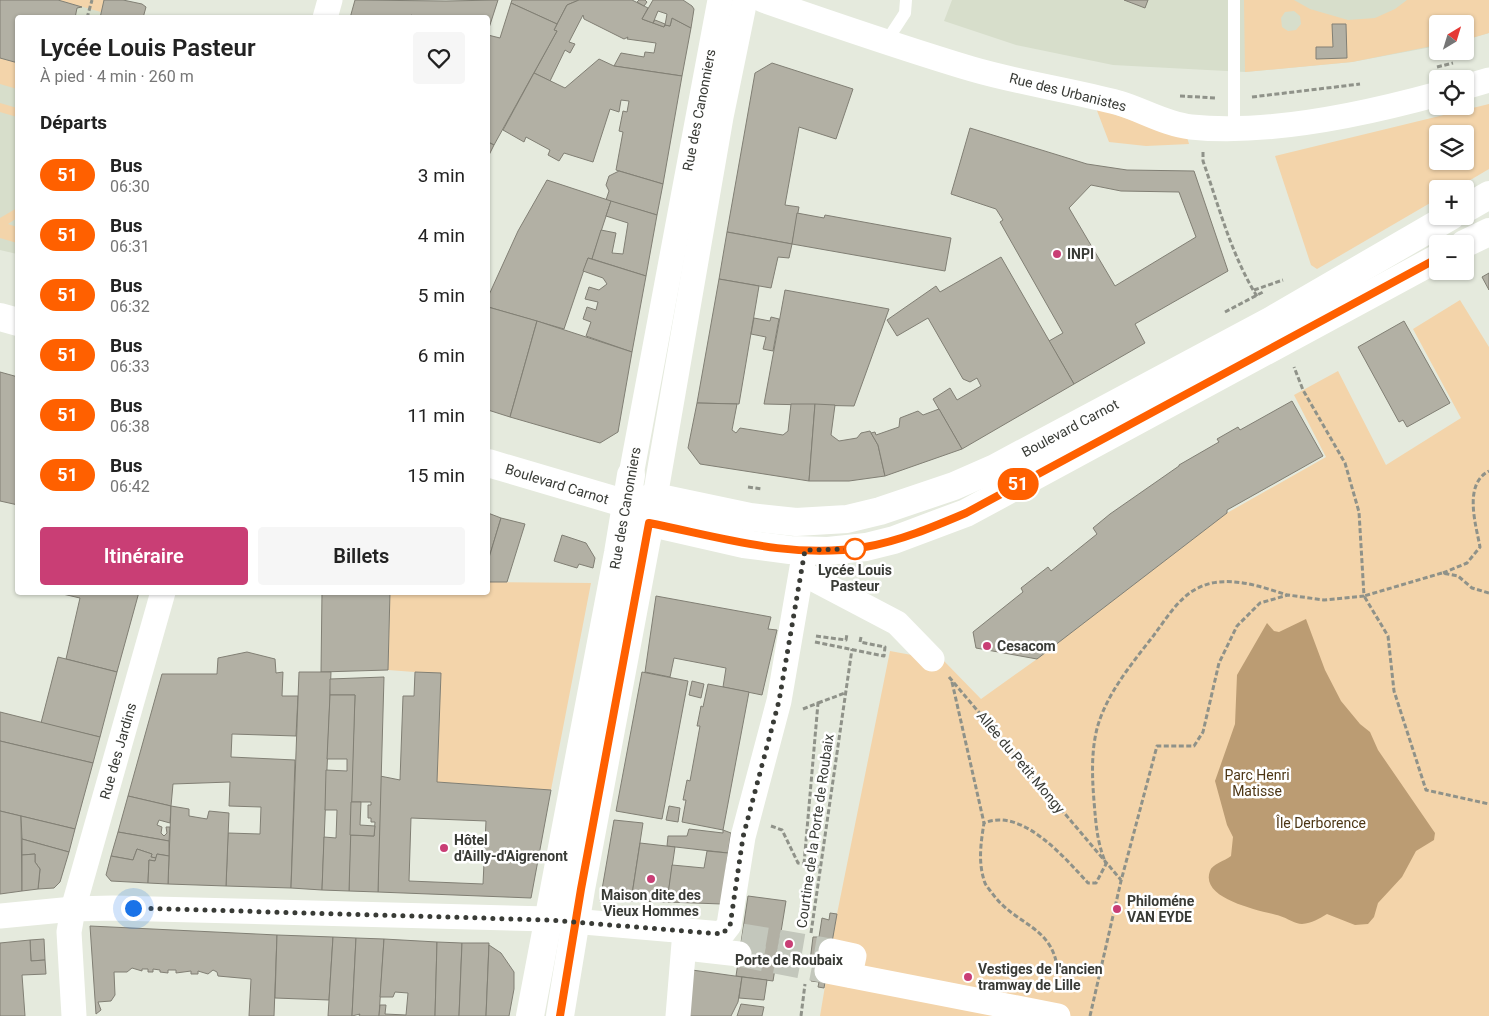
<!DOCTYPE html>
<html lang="fr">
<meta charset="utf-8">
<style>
:root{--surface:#fff;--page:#f6f6f6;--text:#222;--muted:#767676;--accent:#c93e75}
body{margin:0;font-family:Roboto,sans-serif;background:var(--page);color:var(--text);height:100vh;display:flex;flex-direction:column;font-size:19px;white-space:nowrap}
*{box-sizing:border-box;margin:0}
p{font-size:16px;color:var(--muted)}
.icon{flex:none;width:28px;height:28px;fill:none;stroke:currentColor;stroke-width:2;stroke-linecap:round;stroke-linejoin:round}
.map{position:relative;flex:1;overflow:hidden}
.drawer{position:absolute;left:15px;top:15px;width:475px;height:580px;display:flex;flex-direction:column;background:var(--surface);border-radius:5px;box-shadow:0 1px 4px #0004}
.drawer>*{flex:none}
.badge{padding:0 10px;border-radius:16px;font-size:18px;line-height:32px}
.needle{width:32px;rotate:38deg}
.buttons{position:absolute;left:1429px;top:15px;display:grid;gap:10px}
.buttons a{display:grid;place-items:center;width:45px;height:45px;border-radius:5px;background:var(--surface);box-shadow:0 1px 4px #0004;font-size:25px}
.you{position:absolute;width:25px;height:25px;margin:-12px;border:4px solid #fff;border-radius:50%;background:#1a73e8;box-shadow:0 0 0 8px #1a73e833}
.map>.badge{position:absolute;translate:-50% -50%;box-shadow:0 0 0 2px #fff}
h2{padding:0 25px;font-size:19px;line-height:45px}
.round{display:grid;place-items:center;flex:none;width:52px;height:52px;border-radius:5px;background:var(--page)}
.headline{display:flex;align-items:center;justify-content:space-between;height:85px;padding:0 25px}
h1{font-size:24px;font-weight:600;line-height:38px}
.button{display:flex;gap:10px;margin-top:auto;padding:10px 25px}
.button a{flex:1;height:58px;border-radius:5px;background:var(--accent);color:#fff;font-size:20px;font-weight:600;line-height:58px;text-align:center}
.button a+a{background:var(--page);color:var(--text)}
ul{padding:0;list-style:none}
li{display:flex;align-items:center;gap:15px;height:60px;padding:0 25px}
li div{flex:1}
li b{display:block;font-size:19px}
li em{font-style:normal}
li .badge{min-width:55px;font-weight:700;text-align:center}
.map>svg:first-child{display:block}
.built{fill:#d7decb}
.green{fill:#f3d4aa;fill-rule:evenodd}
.forest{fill:#bb9c73}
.building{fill:#b2b0a4;stroke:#817f74;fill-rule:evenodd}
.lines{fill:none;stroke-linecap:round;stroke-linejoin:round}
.street-tunnel{stroke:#c3c7bc;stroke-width:25;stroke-dasharray:25 12;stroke-linecap:butt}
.path{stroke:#8f9289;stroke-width:3;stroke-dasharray:5 2.5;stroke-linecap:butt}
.lane{stroke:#fff;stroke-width:12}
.street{stroke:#fff;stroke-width:25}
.secondary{stroke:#fff;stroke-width:28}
.line-casing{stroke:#fff;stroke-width:11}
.line{stroke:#ff6000;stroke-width:8}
.walk{stroke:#393b36;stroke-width:5;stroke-dasharray:0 9}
.poi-dot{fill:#c93e75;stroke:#fff;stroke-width:2}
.stop-dot{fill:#fff;stroke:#ff6000;stroke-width:2.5}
.labels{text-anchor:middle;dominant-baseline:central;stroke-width:5;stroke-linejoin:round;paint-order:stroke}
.street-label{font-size:14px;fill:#393b36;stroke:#fff}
.poi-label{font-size:14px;font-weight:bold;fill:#393b36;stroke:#fff;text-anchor:start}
.stop-label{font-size:14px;font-weight:bold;fill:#393b36;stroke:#fff}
.park-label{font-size:14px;fill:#4d3615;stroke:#fff}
</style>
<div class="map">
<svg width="1489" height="1016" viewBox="0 0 1489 1016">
<rect width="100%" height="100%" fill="#e5eadd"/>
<g class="built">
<path d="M 0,0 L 123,0 L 146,7 L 143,17 L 18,18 L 17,254 L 0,250 Z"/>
<path d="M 952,0 L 1489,0 L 1489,33 L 1465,40 L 1465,24 L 1438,24 L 1437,46 L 1352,62 L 1245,72 L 1113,65 L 1016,45 L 944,21 Z"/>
</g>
<g class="green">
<path d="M 58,0 L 104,0 L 101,12 Z"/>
<path d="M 1244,0 L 1294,0 L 1310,9 L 1348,20 L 1375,18 L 1395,9 L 1407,0 L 1489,0 L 1489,33 L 1465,40 L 1465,24 L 1438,24 L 1437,45 L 1352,62 L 1245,72 ZM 1294,11 L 1300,16 L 1301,24 L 1296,30 L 1288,31 L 1282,27 L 1281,18 L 1285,12 ZM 1332,24 L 1346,24 L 1347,58 L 1316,59 L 1316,47 L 1333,47 Z"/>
<path d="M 0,58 L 17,63 L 17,89 L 0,84 Z"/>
<path d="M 0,103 L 17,108 L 17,117 L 0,112 Z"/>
<path d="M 1489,104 L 1489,169 L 1455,189 L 1438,189 L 1437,199 L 1317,269 L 1311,265 L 1275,156 ZM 1438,134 L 1465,134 L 1465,161 L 1438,161 Z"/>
<path d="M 1096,108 L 1171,134 L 1187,137 L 1189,144 L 1146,146 L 1109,142 Z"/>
<path d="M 17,208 L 17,218 L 8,224 L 17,227 L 17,243 L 0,238 L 0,218 Z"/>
<path d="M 1460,300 L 1489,347 L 1489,1016 L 820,1016 L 837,914 L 890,651 L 944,661 L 981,699 L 1037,659 L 1227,513 L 1326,457 L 1294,395 L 1338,371 L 1386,465 L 1461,418 L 1413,329 Z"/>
<path d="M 488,582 L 591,583 L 551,790 L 437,782 L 441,674 L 388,670 L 390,593 L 488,592 Z"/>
</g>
<path class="forest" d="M 1306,619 L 1325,670 L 1341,701 L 1360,724 L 1370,732 L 1378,750 L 1435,833 L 1434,840 L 1416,851 L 1402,877 L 1378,903 L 1374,917 L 1368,924 L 1355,925 L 1327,914 C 1319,919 1312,923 1302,924 C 1295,924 1287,918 1280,916 C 1264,911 1199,900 1210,871 C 1212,864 1225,861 1231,856 L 1233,837 L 1227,825 L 1215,781 L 1235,724 L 1237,675 L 1267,623 L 1274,631 L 1279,632 Z"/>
<g class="building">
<path d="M 0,0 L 58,0 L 82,7 L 77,8 L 75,18 L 18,18 L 18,63 L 0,58 Z"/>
<path d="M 104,0 L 123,0 L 142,4 L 146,7 L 143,18 L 100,18 Z"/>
<path d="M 355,0 L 446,1 L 498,0 L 488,31 L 488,18 L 419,18 L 411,15 L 410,18 L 350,18 Z"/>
<path d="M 512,0 L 579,0 L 567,5 L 557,24 L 511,3 Z"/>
<path d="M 579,0 L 632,0 L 648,8 L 642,19 L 664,27 L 665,25 L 670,26 L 672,18 L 691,28 L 682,76 L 614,66 L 621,53 L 644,57 L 645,52 L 654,53 L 656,43 L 627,39 L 628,37 L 624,39 L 584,19 L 583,15 L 569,42 L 575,44 L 570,53 L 565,50 L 550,81 L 534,73 L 557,31 L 554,30 L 567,5 Z"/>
<path d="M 639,0 L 645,0 L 647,2 L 644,6 L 637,2 Z"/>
<path d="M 653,0 L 683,0 L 692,6 L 694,9 L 691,28 L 672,18 L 670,26 L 665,25 L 667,14 L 658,11 L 653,23 L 642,19 Z"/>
<path d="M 1124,0 L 1148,0 L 1145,8 Z"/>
<path d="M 511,3 L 557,24 L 554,30 L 557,31 L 494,145 L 488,142 L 488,35 L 500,38 Z"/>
<path d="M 655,20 L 665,24 L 664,27 L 653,23 Z"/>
<path d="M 1332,24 L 1346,24 L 1347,58 L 1316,59 L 1316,47 L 1333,47 Z"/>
<path d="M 599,59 L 614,66 L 682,76 L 663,184 L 616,170 L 623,132 L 619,131 L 623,111 L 627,112 L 629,101 L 621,100 L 619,112 L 610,109 L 593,162 L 564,153 L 559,161 L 548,155 L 550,150 L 526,137 L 524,142 L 503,130 L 534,73 L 565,88 Z"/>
<path d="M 772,63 L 853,89 L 836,139 L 799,127 L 785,205 L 799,207 L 792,244 L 727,232 L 755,73 Z"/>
<path d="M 970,128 L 1087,164 L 1127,170 L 1194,171 L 1228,271 L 1135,324 L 1145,343 L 1074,384 L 1049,341 L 1063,333 L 1000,222 L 1003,220 L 996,209 L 951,194 ZM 1091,185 L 1121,191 L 1179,192 L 1196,237 L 1115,286 L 1069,208 Z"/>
<path d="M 488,142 L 494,145 L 488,157 Z"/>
<path d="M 619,171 L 663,184 L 657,215 L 606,200 L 609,191 L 606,185 L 609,176 Z"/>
<path d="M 547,180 L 611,201 L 592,259 L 588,258 L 564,329 L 488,307 L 488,297 L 518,231 Z"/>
<path d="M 611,201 L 657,215 L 646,276 L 592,259 L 601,230 L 616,233 L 612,253 L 623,254 L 628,223 L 606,216 Z"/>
<path d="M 797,213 L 824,218 L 825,215 L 951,238 L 945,271 L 792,244 Z"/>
<path d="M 727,232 L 792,244 L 789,258 L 778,257 L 771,288 L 719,279 Z"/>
<path d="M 1001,257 L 1074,384 L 962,449 L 933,399 L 950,388 L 957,400 L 981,386 L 977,378 L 970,382 L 963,379 L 928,318 L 897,336 L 887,320 L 936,286 L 940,292 Z"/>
<path d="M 588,258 L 646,276 L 632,352 L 586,336 L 591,322 L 583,319 L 587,307 L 596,310 L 598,302 L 585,299 L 589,287 L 599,290 L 607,284 L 603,278 L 583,271 Z"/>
<path d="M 1489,273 L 1489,290 L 1482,277 Z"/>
<path d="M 719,279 L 759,286 L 739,404 L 697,403 Z"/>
<path d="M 785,290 L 889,309 L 854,406 L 764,404 Z"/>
<path d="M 488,307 L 537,321 L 510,417 L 488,410 Z"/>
<path d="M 771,317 L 779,319 L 773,351 L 763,349 L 766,337 L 751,334 L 754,318 L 770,321 Z"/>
<path d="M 537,321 L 632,352 L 618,432 L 600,443 L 510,417 Z"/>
<path d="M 1404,321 L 1450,403 L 1407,427 L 1403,420 L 1399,422 L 1358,347 Z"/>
<path d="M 0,372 L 18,377 L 18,505 L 0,501 Z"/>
<path d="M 1292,401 L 1323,456 L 1227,510 L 1227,513 L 1037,659 L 976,648 L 973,632 L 1023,592 L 1021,588 L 1048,567 L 1051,571 L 1097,534 L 1093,528 L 1110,514 L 1179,466 L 1179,465 L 1219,442 L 1217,439 L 1238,427 L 1240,430 Z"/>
<path d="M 697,403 L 737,404 L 732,430 L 736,433 L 740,428 L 783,435 L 788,431 L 791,404 L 815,404 L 809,481 L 700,464 L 688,448 Z"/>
<path d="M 815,404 L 835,405 L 831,435 L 839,441 L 857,438 L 861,433 L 870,431 L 878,445 L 885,476 L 849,481 L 809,481 Z"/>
<path d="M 939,409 L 962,449 L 885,476 L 878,445 L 871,433 L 875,432 L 876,435 L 899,427 L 900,418 L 918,411 L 923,415 Z"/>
<path d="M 488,513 L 501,518 L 488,561 Z"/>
<path d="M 501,518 L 525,524 L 507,582 L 488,582 L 488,561 Z"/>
<path d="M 562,535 L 586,543 L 595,558 L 593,568 L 579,564 L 577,568 L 554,561 Z"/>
<path d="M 54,592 L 139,592 L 117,672 L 66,659 L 80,598 Z"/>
<path d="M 322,592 L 390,592 L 388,670 L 321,672 Z"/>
<path d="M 656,596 L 771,617 L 768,629 L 777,630 L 762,695 L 723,687 L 726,668 L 674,658 L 670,677 L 645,672 Z"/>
<path d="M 247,652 L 275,659 L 276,673 L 283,672 L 282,696 L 298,696 L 296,736 L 232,734 L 231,757 L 295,760 L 291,888 L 226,886 L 228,833 L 260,834 L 261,807 L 229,806 L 230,782 L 173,784 L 171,806 L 128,796 L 162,674 L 217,674 L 218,658 Z"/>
<path d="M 58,657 L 117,672 L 100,737 L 41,723 Z"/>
<path d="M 299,672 L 331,672 L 322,890 L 291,888 Z"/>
<path d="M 415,672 L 441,673 L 437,782 L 551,790 L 531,898 L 378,892 L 380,776 L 400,780 L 403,696 L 414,696 ZM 411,818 L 486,821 L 483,884 L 409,881 Z"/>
<path d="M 642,672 L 688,681 L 662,819 L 616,811 Z"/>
<path d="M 384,677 L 378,892 L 349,891 L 350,835 L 374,836 L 375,822 L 371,822 L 371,818 L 368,818 L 368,805 L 371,805 L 371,802 L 351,802 L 355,695 L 330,695 L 330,679 Z"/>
<path d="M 692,681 L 704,684 L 701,698 L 689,695 Z"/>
<path d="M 708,684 L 749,692 L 723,830 L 682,822 L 686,800 L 683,800 L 687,780 L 690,781 L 700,726 L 697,726 L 701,706 L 703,707 Z"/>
<path d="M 330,695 L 355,695 L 349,891 L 322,890 L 324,837 L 336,838 L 337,810 L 325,810 L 326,770 L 347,771 L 347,759 L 327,759 Z"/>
<path d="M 0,712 L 100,737 L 93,763 L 0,741 Z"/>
<path d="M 0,741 L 93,763 L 75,829 L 0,811 Z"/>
<path d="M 128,796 L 171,806 L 170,823 L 159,820 L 157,825 L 162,827 L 161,833 L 164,836 L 167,833 L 166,827 L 170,827 L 169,841 L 118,832 Z"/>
<path d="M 351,802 L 361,802 L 360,825 L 375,826 L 374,836 L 350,835 Z"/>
<path d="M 171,806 L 189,809 L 189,816 L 207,819 L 209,811 L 229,813 L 226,886 L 168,884 Z"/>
<path d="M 669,806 L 680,808 L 678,822 L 666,820 Z"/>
<path d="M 0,811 L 21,816 L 22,891 L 0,894 Z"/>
<path d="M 21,816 L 75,829 L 69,852 L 22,839 Z"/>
<path d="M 614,820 L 643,823 L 631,901 L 600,901 Z"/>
<path d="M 689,829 L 723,833 L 723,830 L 731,833 L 728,853 L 667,846 L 668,836 L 687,836 Z"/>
<path d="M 118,832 L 169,841 L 169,856 L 157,854 L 156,858 L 151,857 L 152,854 L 137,849 L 133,860 L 111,856 Z"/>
<path d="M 22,839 L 69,852 L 60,882 L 54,888 L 38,889 L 40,869 L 35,862 L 35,854 L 22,855 Z"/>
<path d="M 640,843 L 675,847 L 667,902 L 631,901 Z"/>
<path d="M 137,849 L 152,854 L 151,857 L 156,858 L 155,861 L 149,860 L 148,883 L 111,881 L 106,875 L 111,856 L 133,860 Z"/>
<path d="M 707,851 L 728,853 L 722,904 L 667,902 L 672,865 L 704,868 Z"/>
<path d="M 35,854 L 35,862 L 40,869 L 38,889 L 22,891 L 22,855 Z"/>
<path d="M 157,854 L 169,856 L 168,884 L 148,883 L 149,860 L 155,861 Z"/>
<path d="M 748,896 L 786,901 L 773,981 L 736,976 Z"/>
<path d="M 830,913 L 837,914 L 824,988 L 818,987 L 819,982 L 811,981 L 815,962 L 810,961 L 813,937 L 819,937 L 822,918 L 829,920 Z"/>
<path d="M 90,926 L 277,935 L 274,1016 L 249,1016 L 251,979 L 218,976 L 217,972 L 213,970 L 208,974 L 198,971 L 198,974 L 191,974 L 191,971 L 176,973 L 176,970 L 168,970 L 168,973 L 160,972 L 160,970 L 153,969 L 153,972 L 148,972 L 148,969 L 142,969 L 142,971 L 132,968 L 127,972 L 114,972 L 115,995 L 111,1001 L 98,1002 L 101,1010 L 96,1014 Z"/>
<path d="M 277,935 L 333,937 L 329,1000 L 275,998 Z"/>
<path d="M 333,937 L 356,938 L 352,1016 L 328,1016 Z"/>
<path d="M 356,938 L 384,939 L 379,1016 L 359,1016 L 360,1014 L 352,1016 Z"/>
<path d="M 44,939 L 45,960 L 31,961 L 30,940 Z"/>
<path d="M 384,939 L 437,942 L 435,1016 L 379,1016 L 380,1005 L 386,1005 L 385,1014 L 406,1015 L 408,993 L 395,992 L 393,997 L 380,997 Z"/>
<path d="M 30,940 L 31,961 L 45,960 L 46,974 L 22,975 L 25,1016 L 0,1016 L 0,943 Z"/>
<path d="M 437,942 L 462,943 L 459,1016 L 435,1016 Z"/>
<path d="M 462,943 L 489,943 L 486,1016 L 459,1016 Z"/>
<path d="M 489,945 L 501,953 L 514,972 L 514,989 L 509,1016 L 486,1016 Z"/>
<path d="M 692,970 L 742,977 L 738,1002 L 731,1016 L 689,1016 Z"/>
<path d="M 742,977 L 767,980 L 764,1000 L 739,998 Z"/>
<path d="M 741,1004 L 764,1007 L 762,1016 L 737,1016 Z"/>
</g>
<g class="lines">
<g class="street-tunnel">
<path d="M 742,936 L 831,951"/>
<path d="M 739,954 L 827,971"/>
</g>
<g class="path">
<path d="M 87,18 L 92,0"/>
<path d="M 1437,67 L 1453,63"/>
<path d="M 1180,96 L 1216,98"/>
<path d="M 1252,97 L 1360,84"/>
<path d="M 1203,152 L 1203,161 C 1219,207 1232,257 1258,298"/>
<path d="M 1254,290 L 1283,280"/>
<path d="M 1225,312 L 1263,292"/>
<path d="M 748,487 L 762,489"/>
<path d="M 1443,573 L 1467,563 L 1480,547 C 1476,525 1463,484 1489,471"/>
<path d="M 1489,593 L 1472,588 L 1458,576 L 1442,573 L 1364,596 L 1388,636 L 1394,691 L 1426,790 L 1489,804"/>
<path d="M 816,636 L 846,640 L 847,634"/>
<path d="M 815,642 L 884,656 L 885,647 L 860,642 L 861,637"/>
<path d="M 949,677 L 1121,880"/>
<path d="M 952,682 L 984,823"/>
<path d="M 818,703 L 845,693"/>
<path d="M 803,709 L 818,703 L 804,864 L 821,867"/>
<path d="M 771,826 L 782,830 L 798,863 L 804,864"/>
<path d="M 811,933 L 852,649"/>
<path d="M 1058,976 C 1056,925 1016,927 992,893 C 989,889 985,885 984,880 C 978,861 981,842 984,823 C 1022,807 1065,858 1088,883 L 1096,883 L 1106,864 C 1097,842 1096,825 1094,801 C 1092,777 1091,749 1098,725 C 1108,692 1133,662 1154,635 C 1166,619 1179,597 1198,588 C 1225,574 1260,586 1287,595"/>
<path d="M 801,1016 L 805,984"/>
<path d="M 1090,1016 L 1121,881 L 1157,746 L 1194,746 L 1203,732 L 1219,663 L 1237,626 L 1260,603 L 1288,595 L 1324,600 L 1364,596 L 1359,512 L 1345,463 L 1303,390 L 1294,367"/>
</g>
<g class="lane">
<path d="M 1234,0 L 1234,128"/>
<path d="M 886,42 L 905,13 L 906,0"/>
</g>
<g class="street">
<path d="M 763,0 C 832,24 902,48 972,69 C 1020,83 1070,90 1119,103 C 1143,110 1165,124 1191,127 C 1266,135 1365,114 1438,94"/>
<path d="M 325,18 L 330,0"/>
<path d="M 1465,87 L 1489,80"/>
<path d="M 631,475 L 720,0"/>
<path d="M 655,497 L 721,117 L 745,0"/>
<path d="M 802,573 L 897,623 L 932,659"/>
<path d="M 0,916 L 73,909 L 113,908 L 549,919 L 722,934 L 729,925 L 743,837 L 779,701 L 805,550"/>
<path d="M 686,948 L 739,954"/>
<path d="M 831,951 L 854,956 L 850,975"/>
<path d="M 827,971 L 1058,1016"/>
<path d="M 74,1016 L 69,932 L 73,909 L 163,592"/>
<path d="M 678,1016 L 685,931"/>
</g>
<g class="secondary">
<path d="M 1465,209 L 1489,195"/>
<path d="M 1464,244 L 1489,232"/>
<path d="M 0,317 L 18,322"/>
<path d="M 488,463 L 627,504 L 655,497 L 750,517 L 796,522 L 847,519 L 880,511 L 954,486 L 995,468 L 1272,320 L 1451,216"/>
<path d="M 627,504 L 639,520 L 744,544 L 790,550 L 828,551 L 866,547 L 894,540 L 966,513 L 1438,258"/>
<path d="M 530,1016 L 618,553 L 631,475"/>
<path d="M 560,1016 L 581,889 L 653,506"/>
</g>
</g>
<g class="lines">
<g class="line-casing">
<path id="line" d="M 560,1016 L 581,889 L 649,523 C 720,537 792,560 865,547 C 900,541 933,527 966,513 L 1438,258"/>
</g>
<use href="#line" class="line"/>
<path class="walk" d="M 133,908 L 549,920 L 722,934 L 730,926 L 743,837 L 779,701 L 805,550 L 855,549"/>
</g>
<g class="poi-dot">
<circle cx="1057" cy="254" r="5"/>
<circle cx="987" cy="646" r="5"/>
<circle cx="444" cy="848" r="5"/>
<circle cx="651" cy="879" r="5"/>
<circle cx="1117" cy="909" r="5"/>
<circle cx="789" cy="944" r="5"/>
<circle cx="968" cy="977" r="5"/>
</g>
<circle class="stop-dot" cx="855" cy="549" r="10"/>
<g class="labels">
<g class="street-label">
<text transform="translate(1068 92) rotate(14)">Rue des Urbanistes</text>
<text transform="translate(699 110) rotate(-79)">Rue des Canonniers</text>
<text transform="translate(1070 428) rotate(-28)">Boulevard Carnot</text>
<text transform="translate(557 484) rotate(17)">Boulevard Carnot</text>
<text transform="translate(625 508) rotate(-80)">Rue des Canonniers</text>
<text transform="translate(118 751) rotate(-74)">Rue des Jardins</text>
<text transform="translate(1021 762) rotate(50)">Allée du Petit Mongy</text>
<text transform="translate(815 831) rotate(-82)">Courtine de la Porte de Roubaix</text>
</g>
<g class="poi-label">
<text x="1067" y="254">INPI</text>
<text x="997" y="646">Cesacom</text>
<text x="454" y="840">Hôtel<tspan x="454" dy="16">d'Ailly-d'Aigrenont</tspan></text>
<text x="651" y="895" text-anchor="middle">Maison dite des<tspan x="651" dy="16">Vieux Hommes</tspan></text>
<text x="1127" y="901">Philoméne<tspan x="1127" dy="16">VAN EYDE</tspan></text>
<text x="789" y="960" text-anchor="middle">Porte de Roubaix</text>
<text x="978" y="969">Vestiges de l'ancien<tspan x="978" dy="16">tramway de Lille</tspan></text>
</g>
<g class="stop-label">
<text x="855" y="570">Lycée Louis<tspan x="855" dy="16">Pasteur</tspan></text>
</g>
<g class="park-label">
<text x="1257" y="775">Parc Henri<tspan x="1257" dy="16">Matisse</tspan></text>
<text x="1321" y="823">Île Derborence</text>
</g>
</g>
</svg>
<div class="buttons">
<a><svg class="needle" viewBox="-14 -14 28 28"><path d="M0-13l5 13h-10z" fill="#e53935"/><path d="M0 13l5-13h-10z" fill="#767676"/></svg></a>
<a><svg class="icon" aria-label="locate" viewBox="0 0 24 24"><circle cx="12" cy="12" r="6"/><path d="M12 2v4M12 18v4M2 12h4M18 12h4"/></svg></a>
<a><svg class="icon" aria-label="layers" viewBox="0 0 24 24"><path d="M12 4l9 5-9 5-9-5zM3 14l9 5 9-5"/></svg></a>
<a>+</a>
<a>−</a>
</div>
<div class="you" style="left:133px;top:908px"></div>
<b class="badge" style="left:1018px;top:484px;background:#ff6000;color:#fff">51</b>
<section class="drawer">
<div class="headline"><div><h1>Lycée Louis Pasteur</h1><p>À pied · 4 min · 260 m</p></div><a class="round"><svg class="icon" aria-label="heart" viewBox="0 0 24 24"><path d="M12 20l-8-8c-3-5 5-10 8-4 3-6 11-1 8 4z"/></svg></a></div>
<h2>Départs</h2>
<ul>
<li><span class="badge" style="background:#ff6000;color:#fff">51</span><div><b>Bus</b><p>06:30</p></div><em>3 min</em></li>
<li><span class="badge" style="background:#ff6000;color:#fff">51</span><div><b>Bus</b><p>06:31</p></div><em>4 min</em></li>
<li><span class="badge" style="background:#ff6000;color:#fff">51</span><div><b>Bus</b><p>06:32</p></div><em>5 min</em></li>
<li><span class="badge" style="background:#ff6000;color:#fff">51</span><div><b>Bus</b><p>06:33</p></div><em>6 min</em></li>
<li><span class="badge" style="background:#ff6000;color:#fff">51</span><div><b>Bus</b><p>06:38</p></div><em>11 min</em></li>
<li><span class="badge" style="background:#ff6000;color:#fff">51</span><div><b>Bus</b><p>06:42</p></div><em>15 min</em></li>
</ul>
<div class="button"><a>Itinéraire</a><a>Billets</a></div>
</section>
</div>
